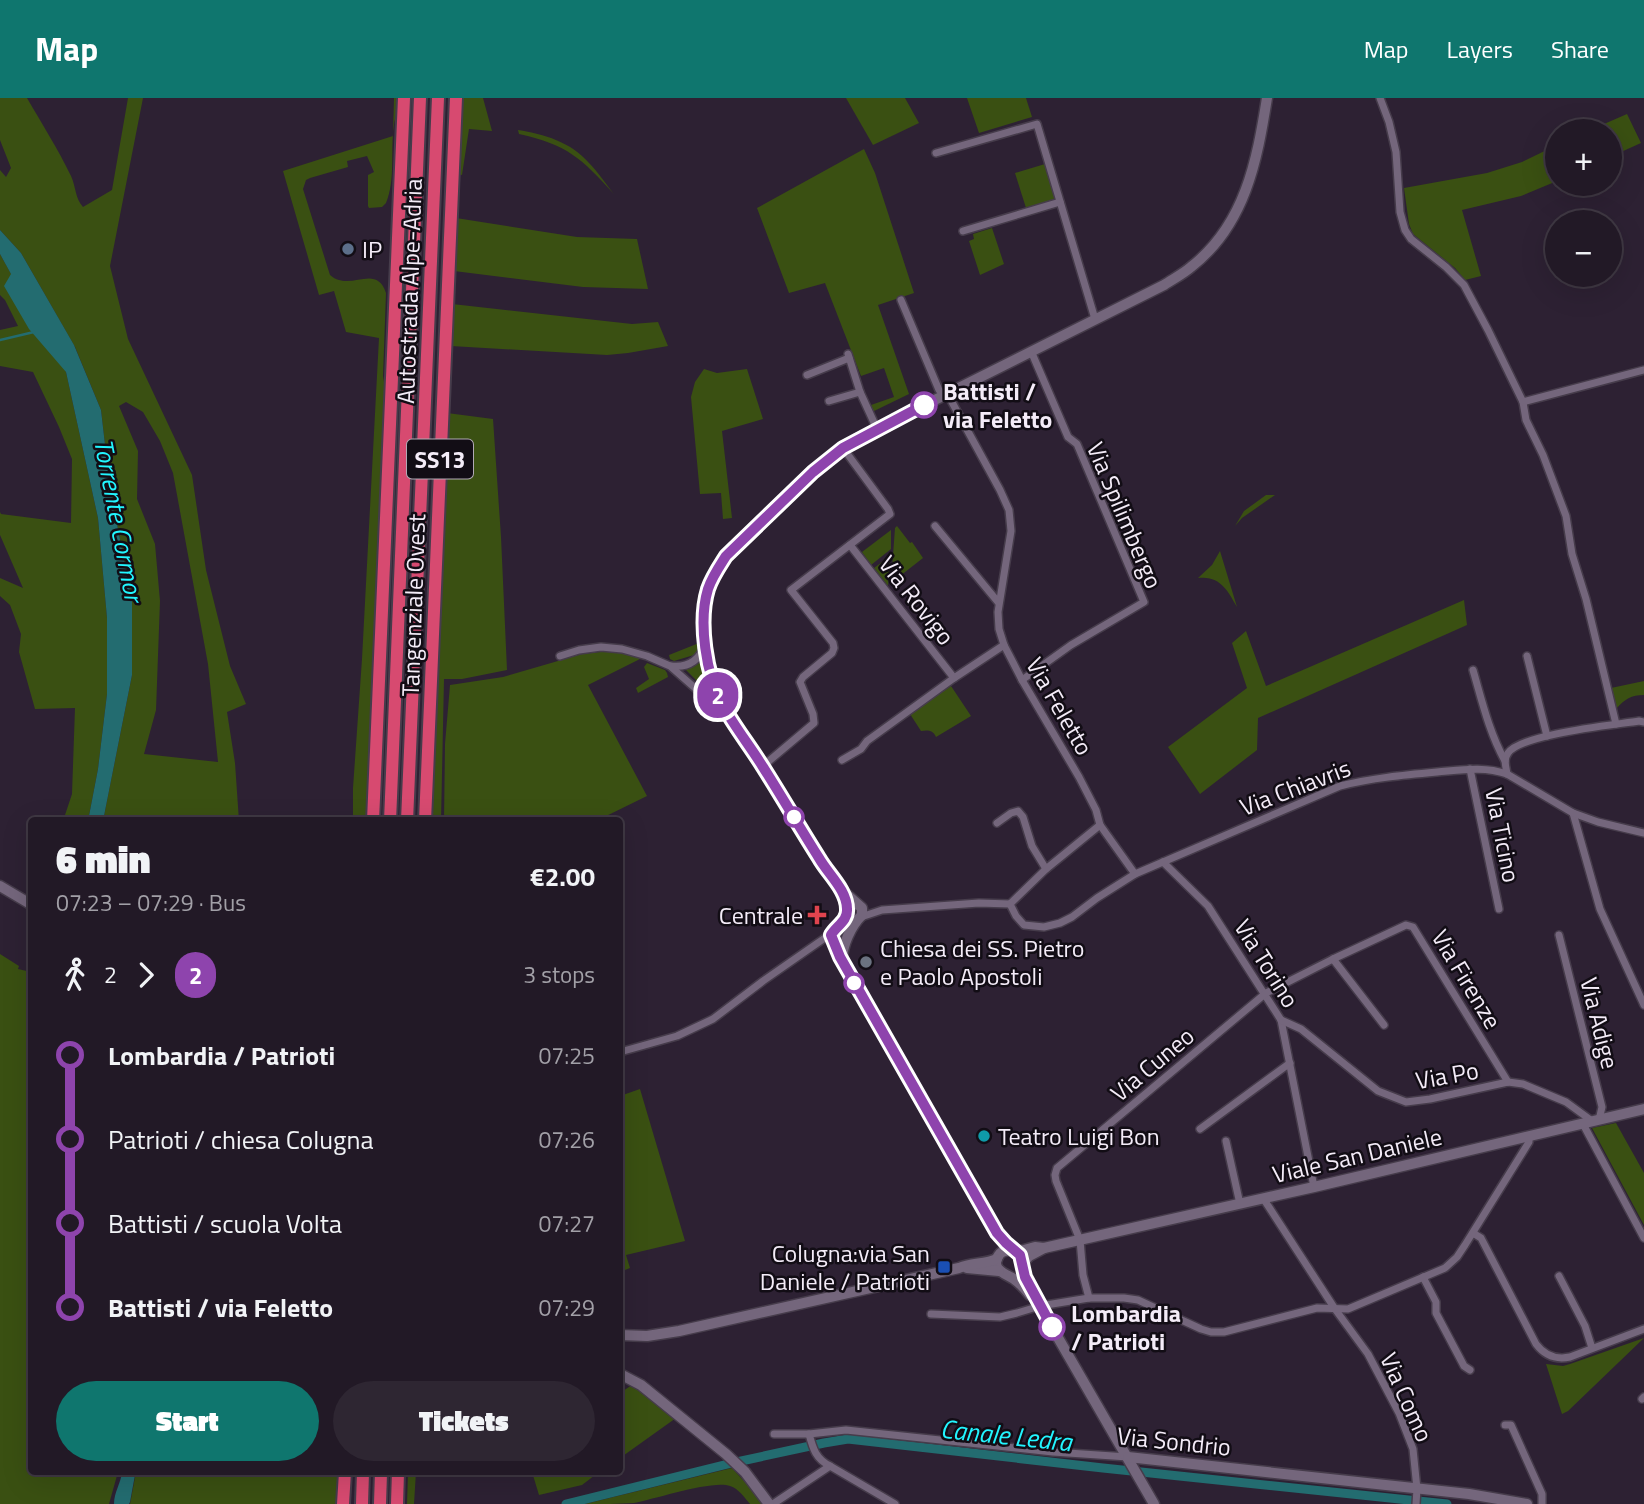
<!DOCTYPE html>
<meta charset="utf-8">
<style>
:root{--surface:#221926;--page:#2e2632;--text:#f1f3f6;--muted:#a2a0a7;--line:#3f3843;--accent:#0f766e}
body{margin:0;font-family:"Titillium Web",sans-serif;background:var(--page);color:var(--text);height:100vh;display:flex;flex-direction:column;font-size:26px;white-space:nowrap}
*{box-sizing:border-box;margin:0}
p{font-size:23px;color:var(--muted)}
.icon{flex:none;width:38px;height:38px;fill:none;stroke:currentColor;stroke-width:2;stroke-linecap:round;stroke-linejoin:round}
.map{position:relative;flex:1;overflow:hidden}
.details{position:absolute;left:28px;top:719px;width:595px;height:658px;display:flex;flex-direction:column;background:var(--surface);border-radius:7px;box-shadow:0 7px 28px #0002,0 0 0 2px var(--line)}
.details>*{flex:none}
.badge{padding:0 14px;border-radius:23px;font-size:24px;line-height:46px}
.fabs{position:absolute;left:1545px;top:21px;display:grid;gap:14px}
.fabs a{display:grid;place-items:center;width:77px;height:77px;border-radius:50%;background:var(--surface);box-shadow:0 7px 28px #0002,0 0 0 2px var(--line);font-size:35px}
.map>.badge{position:absolute;translate:-50% -50%;box-shadow:0 0 0 4px #fff}
.legs{display:flex;align-items:center;gap:10px;height:77px;padding:0 28px;font-size:23px}
.legs p{margin-inline-start:auto}
.head{display:flex;align-items:center;justify-content:space-between;height:119px;padding:0 28px}
h1{font-size:38px;font-weight:800;line-height:52px}
.cta{display:flex;gap:14px;margin-top:auto;padding:14px 28px}
.cta a{flex:1;height:80px;border-radius:42px;background:var(--accent);color:#fff;font-size:28px;font-weight:800;line-height:80px;text-align:center}
.cta a+a{background:var(--page);color:var(--text)}
ul{padding:0 28px;list-style:none}
li{display:flex;align-items:center;gap:24px;height:84px;font-size:26px}
li i{display:grid;place-items:center;width:10px;height:100%;margin:0 9px;background:currentColor}
li i::after{content:'';width:18px;height:18px;margin:-9px;border:5px solid;border-radius:50%;background:var(--surface)}
li p{margin-inline-start:auto}
li:first-child i{background:linear-gradient(#0000 50%,currentColor 0)}
li:last-child i{background:linear-gradient(currentColor 50%,#0000 0)}
header{display:flex;align-items:center;gap:42px;box-sizing:border-box;height:98px;padding:0 35px;background:var(--accent);color:#fff}
header strong{font-size:33px}
nav{display:flex;gap:38px;margin-inline-start:auto;font-size:24px}
.map>svg:first-child{display:block}
.green{fill:#3a5012;fill-rule:evenodd}
.water{fill:#236c70}
.lines{fill:none;stroke-linecap:round;stroke-linejoin:round}
.stream{stroke:#236c70;stroke-width:2.5}
.canal{stroke:#236c70;stroke-width:9}
.street-casing{stroke:#463c4b;stroke-width:10}
.secondary-casing{stroke:#463c4b;stroke-width:13}
.highway-casing{stroke:#463c4b;stroke-width:16}
.street{stroke:#74667c;stroke-width:7}
.secondary{stroke:#74667c;stroke-width:10}
.highway{stroke:#d74a70;stroke-width:12}
.line-1-casing{stroke:#fff;stroke-width:16}
.line-1{stroke:#8e44ad;stroke-width:10}
.service-dot{fill:#5c6f8a;stroke:#120d15;stroke-width:2.5}
.stop-1-dot{fill:#fff;stroke:#8e44ad;stroke-width:3.5}
.health-dot{fill:#e0444e;stroke:#120d15;stroke-width:2.5}
.worship-dot{fill:#6b7280;stroke:#120d15;stroke-width:2.5}
.culture-dot{fill:#0f9aa8;stroke:#120d15;stroke-width:2.5}
.transit-dot{fill:#1a4fb4;stroke:#120d15;stroke-width:2.5}
.labels{text-anchor:middle;dominant-baseline:central;stroke-width:5;stroke-linejoin:round;paint-order:stroke}
.shield{fill:#120d15;stroke:#b0a9b4;stroke-width:2}
.shield-label{font-size:23px;font-weight:bold;fill:#f4ecf8}
.poi-label{font-size:24px;fill:#f4ecf8;stroke:#120d15;text-anchor:start}
.street-label{font-size:24px;fill:#f4ecf8;stroke:#120d15}
.stop-label{font-size:24px;font-weight:bold;fill:#f4ecf8;stroke:#120d15;text-anchor:start}
.water-label{font-size:26px;font-style:italic;fill:#22f5ff;stroke:#120d15}
</style>
<header>
<strong>Map</strong>
<nav><a>Map</a><a>Layers</a><a>Share</a></nav>
</header>
<div class="map">
<svg width="1644" height="1406" viewBox="0 0 1644 1406">
<rect width="100%" height="100%" fill="#2d2133"/>
<g class="green">
<path d="M 0,0 L 27,0 C 42,26 58,51 71,78 C 76,89 75,100 83,109 L 112,92 L 128,0 L 143,0 L 110,168 L 128,241 L 192,377 L 206,472 L 230,568 L 246,606 L 227,614 L 235,665 L 239,723 L 103,723 L 132,577 L 132,503 L 110,390 L 101,312 L 75,249 L 21,155 L 0,132 L 0,72 L 6,79 L 11,70 L 0,42 ZM 126,304 L 143,314 L 160,343 L 173,375 L 208,566 L 218,664 L 144,656 L 156,612 L 160,503 L 155,446 L 137,401 L 138,353 L 119,308 Z"/>
<path d="M 394,0 L 399,0 C 399,10 395,18 394,27 C 390,53 396,81 386,105 L 382,109 L 369,110 L 368,108 L 368,77 L 374,74 L 367,58 L 347,63 L 348,69 L 310,80 L 306,82 L 303,91 L 330,177 C 350,195 376,164 386,195 L 383,278 L 386,295 L 368,723 L 353,723 L 353,690 L 362,561 L 379,240 L 346,234 L 334,193 L 319,197 L 283,73 L 393,38 Z"/>
<path d="M 461,0 L 483,0 L 492,33 L 469,31 L 462,77 L 458,76 Z"/>
<path d="M 846,0 L 905,0 L 919,25 L 873,47 Z"/>
<path d="M 967,0 L 1026,0 L 1032,19 L 979,35 Z"/>
<path d="M 1627,16 L 1641,45 L 1610,59 L 1610,33 L 1588,33 Z"/>
<path d="M 518,32 C 544,36 571,44 589,65 C 598,74 606,86 614,96 C 581,60 568,47 519,36 Z"/>
<path d="M 1557,47 L 1557,83 L 1521,98 L 1462,112 L 1481,178 L 1465,182 L 1455,170 L 1413,136 L 1409,126 L 1404,90 L 1487,75 L 1522,64 Z"/>
<path d="M 864,51 L 875,75 L 914,195 L 878,207 L 909,296 L 872,314 L 871,307 L 894,299 L 884,270 L 861,278 L 825,185 L 789,195 L 757,110 Z"/>
<path d="M 1045,66 L 1055,101 L 1026,110 L 1015,75 Z"/>
<path d="M 456,120 L 577,139 L 637,141 L 648,191 L 583,189 L 454,173 Z"/>
<path d="M 992,130 L 1004,166 L 980,177 L 969,143 L 974,141 L 973,136 Z"/>
<path d="M 0,156 L 66,274 L 98,420 L 107,520 L 107,596 L 98,671 L 88,723 L 63,723 L 72,696 L 75,610 L 35,611 L 19,554 L 21,536 L 10,507 L 0,498 L 0,480 L 23,490 L 0,437 L 0,414 L 1,416 L 71,425 L 72,361 L 59,329 L 33,274 L 0,268 L 0,232 L 18,228 L 5,202 L 0,197 Z"/>
<path d="M 452,206 L 632,226 L 658,224 L 668,248 L 628,255 L 607,257 L 451,248 Z"/>
<path d="M 704,271 L 717,275 L 747,271 L 763,321 L 722,333 L 732,420 L 723,421 L 721,395 L 700,396 L 691,299 L 695,284 Z"/>
<path d="M 447,315 L 493,321 L 501,439 L 507,572 L 462,581 L 444,581 L 441,723 L 429,723 Z"/>
<path d="M 1266,397 L 1275,397 L 1242,420 L 1235,428 L 1244,413 Z"/>
<path d="M 897,428 L 910,445 L 912,444 L 923,460 L 891,485 L 895,430 Z"/>
<path d="M 891,432 L 891,451 L 871,467 L 862,454 Z"/>
<path d="M 1220,453 L 1237,509 C 1228,493 1220,477 1198,480 L 1212,467 Z"/>
<path d="M 886,461 L 890,466 L 888,488 L 874,470 Z"/>
<path d="M 1464,502 L 1467,527 L 1258,620 L 1257,652 L 1200,696 L 1168,649 L 1247,590 L 1232,545 L 1246,533 L 1266,588 Z"/>
<path d="M 699,545 L 699,554 L 694,557 L 674,563 L 670,561 L 669,557 Z"/>
<path d="M 609,553 L 622,554 L 644,559 L 588,587 L 647,698 L 596,723 L 444,723 L 445,646 L 450,587 L 503,579 L 582,556 Z"/>
<path d="M 702,563 L 704,576 L 709,590 L 706,592 L 685,571 L 693,569 Z"/>
<path d="M 647,565 L 665,572 L 667,575 L 668,579 L 638,595 L 636,590 L 649,581 L 644,569 Z"/>
<path d="M 1644,583 L 1644,597 C 1631,597 1625,601 1616,611 L 1611,590 Z"/>
<path d="M 951,588 L 971,618 L 936,639 C 933,632 928,632 921,633 L 910,616 Z"/>
<path d="M 0,856 L 19,868 L 18,871 L 31,874 L 32,1374 L 118,1374 L 109,1406 L 0,1406 Z"/>
<path d="M 640,991 L 685,1143 L 626,1157 L 630,1170 L 620,1174 L 620,998 Z"/>
<path d="M 1616,1025 L 1644,1075 L 1644,1127 L 1592,1030 Z"/>
<path d="M 1644,1240 L 1568,1313 L 1562,1316 L 1546,1266 L 1563,1268 L 1570,1266 Z"/>
<path d="M 632,1287 L 676,1320 L 620,1360 L 620,1295 Z"/>
<path d="M 732,1370 L 753,1393 L 762,1406 L 750,1406 C 744,1399 739,1391 730,1388 C 712,1382 656,1401 634,1405 C 619,1406 601,1406 585,1406 Z"/>
<path d="M 136,1374 L 339,1374 L 338,1406 L 130,1406 Z"/>
<path d="M 408,1374 L 416,1374 L 414,1406 L 407,1406 Z"/>
<path d="M 532,1374 L 599,1374 L 582,1387 L 539,1397 Z"/>
</g>
<g class="water">
<path d="M 0,132 L 21,155 L 74,247 L 101,312 L 110,390 L 132,503 L 132,577 L 103,723 L 88,723 L 98,671 L 107,596 L 107,520 L 98,420 L 66,274 L 29,231 L 4,188 L 11,176 L 0,156 Z"/>
<path d="M 122,1374 L 133,1375 L 135,1377 L 130,1404 L 129,1406 L 114,1406 C 114,1394 121,1385 122,1374 Z"/>
</g>
<g class="lines">
<path class="stream" d="M 0,242 L 34,234"/>
<path class="canal" d="M 566,1406 L 732,1365 L 824,1345 L 848,1341 L 1103,1370 L 1447,1406"/>
<g class="street-casing">
<g id="street">
<path d="M 1380,0 L 1389,24 L 1396,54 L 1400,114 L 1405,132 L 1411,141 L 1446,169 L 1464,187 L 1488,232 L 1523,304 L 1526,322 L 1543,357 L 1566,418 L 1572,456 L 1586,501 L 1616,626"/>
<path d="M 936,55 L 1037,26 L 1095,221"/>
<path d="M 963,133 L 1060,104"/>
<path d="M 901,202 L 939,292 L 944,297"/>
<path d="M 848,256 L 860,294 L 877,331"/>
<path d="M 807,277 L 849,260"/>
<path d="M 947,295 L 1000,392 L 1009,412 L 1011,433 L 998,514 L 999,531 L 1004,547 L 1022,582 L 1079,679 L 1096,712 L 1100,727 L 1135,776"/>
<path d="M 829,303 L 860,294"/>
<path d="M 1523,304 L 1644,272"/>
<path d="M 935,428 L 998,504"/>
<path d="M 850,447 L 954,580 L 1004,547"/>
<path d="M 560,558 L 579,552 L 601,549 L 622,551 L 647,558 L 670,568 L 704,598 L 722,606"/>
<path d="M 1527,558 L 1547,638"/>
<path d="M 671,568 C 688,570 699,563 705,547"/>
<path d="M 1473,572 C 1482,603 1489,634 1505,663"/>
<path d="M 1022,582 L 1071,547 L 1144,504 L 1077,346 L 1068,339 L 1031,253"/>
<path d="M 842,662 L 861,651 L 867,643 L 954,580"/>
<path d="M 763,668 L 814,625 L 813,616 L 800,584 L 803,579 L 832,555 L 834,550 L 833,545 L 791,492 L 890,416 L 888,411 L 843,350"/>
<path d="M 1470,671 L 1499,811"/>
<path d="M 1507,676 C 1506,668 1503,662 1508,655 C 1521,636 1614,627 1639,623 L 1644,624"/>
<path d="M 1573,715 L 1600,811 L 1644,907"/>
<path d="M 997,725 L 1011,715 L 1018,713 L 1023,719 L 1032,748 L 1046,771"/>
<path d="M 1163,764 L 1208,808 L 1281,922 L 1314,1089"/>
<path d="M 1010,806 L 1016,818 L 1024,827 L 1044,829 L 1060,825 L 1072,819 L 1097,800 L 1135,776 L 1340,688 C 1372,680 1404,677 1437,674 C 1461,672 1484,668 1507,676 L 1573,715 L 1598,724 L 1644,735"/>
<path d="M 1010,806 L 1046,771 L 1100,727"/>
<path d="M 861,819 L 882,812 L 979,805 L 1010,806"/>
<path d="M 1559,837 L 1602,1009 L 1599,1022"/>
<path d="M 1333,861 L 1384,927"/>
<path d="M 1281,922 L 1301,931 L 1378,993 L 1406,1004 L 1430,1001 L 1508,984 L 1523,986 L 1566,1004 L 1592,1023"/>
<path d="M 620,954 L 677,938 L 713,921 L 763,883 L 832,835"/>
<path d="M 1583,1026 L 1644,1140"/>
<path d="M 1200,1031 L 1290,965"/>
<path d="M 1226,1043 L 1240,1106"/>
<path d="M 1263,1100 L 1335,1211 L 1368,1256 L 1399,1315 L 1413,1351 L 1417,1391 L 1416,1406"/>
<path d="M 1473,1135 L 1481,1140 L 1536,1246 C 1545,1258 1556,1262 1570,1259 L 1644,1231"/>
<path d="M 1559,1178 L 1585,1228 L 1592,1250"/>
<path d="M 1423,1179 L 1436,1204 L 1436,1215 L 1464,1268 L 1470,1272"/>
<path d="M 1089,1200 L 1083,1177 L 1080,1142 L 1056,1083 L 1055,1077 L 1057,1070 L 1266,895 L 1333,861 L 1406,827 L 1413,829 L 1508,984"/>
<path d="M 931,1216 L 1000,1219 L 1017,1215 L 1040,1208 L 1089,1200 L 1124,1200 L 1138,1202 L 1201,1231 L 1211,1234 L 1224,1234 L 1317,1210 L 1348,1211 L 1445,1170 L 1457,1159 L 1465,1147 L 1529,1044 L 1529,1038"/>
<path d="M 1642,1301 L 1644,1299"/>
<path d="M 1505,1327 L 1511,1327 L 1542,1396 L 1542,1406"/>
<path d="M 774,1336 L 809,1336 L 846,1332 L 1053,1354 L 1128,1359"/>
<path d="M 809,1336 C 813,1351 816,1361 830,1368"/>
<path d="M 773,1406 L 830,1368 L 895,1406"/>
</g>
</g>
<g class="secondary-casing">
<g id="secondary">
<path d="M 0,788 L 32,807"/>
<path d="M 856,806 L 849,809 L 842,825 L 833,833 L 831,837 L 839,857 L 997,1135 L 1006,1145 L 1020,1157 L 1024,1176 L 1038,1205 L 1154,1406"/>
<path d="M 842,863 C 842,847 851,828 862,817 L 862,810 L 843,793 L 822,766 L 763,668 L 722,606 L 714,587 L 706,556 L 704,514 L 708,492 L 716,473 L 726,458 C 767,419 809,371 857,341 L 1164,187 C 1173,181 1183,176 1191,169 C 1245,127 1257,63 1267,0"/>
<path d="M 1044,1150 L 1314,1089 L 1644,1011"/>
<path d="M 1014,1152 C 1008,1152 1002,1152 999,1157 C 989,1171 1006,1176 1014,1181 C 1020,1185 1025,1191 1030,1197"/>
<path d="M 1017,1154 L 1035,1149 L 1044,1150 L 1029,1158 L 1023,1165"/>
<path d="M 967,1170 L 999,1173"/>
<path d="M 620,1237 L 647,1238 L 679,1233 L 959,1170 C 971,1165 985,1166 997,1161"/>
<path d="M 620,1276 L 641,1287 L 726,1356 L 745,1374 L 769,1406"/>
<path d="M 1128,1359 L 1469,1396 L 1527,1406"/>
</g>
</g>
<g class="highway-casing">
<g id="highway">
<path d="M 373,723 L 404,0"/>
<path d="M 390,723 L 420,0"/>
<path d="M 407,723 L 438,0"/>
<path d="M 425,723 L 456,0"/>
<path d="M 343,1406 L 345,1374"/>
<path d="M 362,1406 L 363,1374"/>
<path d="M 380,1406 L 381,1374"/>
<path d="M 397,1406 L 398,1374"/>
</g>
</g>
<use href="#street" class="street"/>
<use href="#secondary" class="secondary"/>
<use href="#highway" class="highway"/>
</g>
<g class="lines">
<g class="line-1-casing">
<path id="line-1" d="M 924,307 L 843,350 L 813,374 L 726,458 C 719,469 712,479 708,491 C 698,524 706,576 722,606 C 734,628 750,648 763,669 C 782,699 800,730 819,760 C 828,776 847,792 847,811 C 848,823 836,828 831,837 L 840,859 L 997,1135 L 1006,1145 L 1020,1157 L 1025,1179 L 1052,1229"/>
</g>
<use href="#line-1" class="line-1"/>
</g>
<circle class="service-dot" cx="348" cy="151" r="7"/>
<g class="stop-1-dot">
<circle cx="924" cy="307" r="12"/>
<circle cx="794" cy="719" r="9"/>
<circle cx="854" cy="885" r="9"/>
<circle cx="1052" cy="1229" r="12"/>
</g>
<path class="health-dot" d="M813.5 806.5h7v7h7v7h-7v7h-7v-7h-7v-7h7z"/>
<circle class="worship-dot" cx="866" cy="864" r="7"/>
<circle class="culture-dot" cx="984" cy="1038" r="7"/>
<rect class="transit-dot" x="937" y="1162" width="14" height="14" rx="3.5"/>
<g class="labels">
<rect class="shield" x="407" y="341.5" width="66" height="39" rx="5"/>
<g class="shield-label">
<text x="440" y="361">SS13</text>
</g>
<g class="poi-label">
<text x="362" y="151">IP</text>
<text x="803" y="817" text-anchor="end">Centrale</text>
<text x="880" y="850">Chiesa dei SS. Pietro<tspan x="880" dy="28">e Paolo Apostoli</tspan></text>
<text x="998" y="1038">Teatro Luigi Bon</text>
<text x="930" y="1155" text-anchor="end">Colugna:via San<tspan x="930" dy="28">Daniele / Patrioti</tspan></text>
</g>
<g class="street-label">
<text transform="translate(409 193) rotate(-88)">Autostrada Alpe-Adria</text>
<text transform="translate(1125 417) rotate(67)">Via Spilimbergo</text>
<text transform="translate(917 502) rotate(52)">Via Rovigo</text>
<text transform="translate(413 507) rotate(-88)">Tangenziale Ovest</text>
<text transform="translate(1060 608) rotate(60)">Via Feletto</text>
<text transform="translate(1295 689) rotate(-21)">Via Chiavris</text>
<text transform="translate(1503 737) rotate(79)">Via Ticino</text>
<text transform="translate(1267 865) rotate(58)">Via Torino</text>
<text transform="translate(1467 881) rotate(59)">Via Firenze</text>
<text transform="translate(1600 925) rotate(76)">Via Adige</text>
<text transform="translate(1152 966) rotate(-40)">Via Cuneo</text>
<text transform="translate(1447 977) rotate(-10)">Via Po</text>
<text transform="translate(1357 1057) rotate(-13)">Viale San Daniele</text>
<text transform="translate(1407 1299) rotate(66)">Via Como</text>
<text transform="translate(1174 1343) rotate(6)">Via Sondrio</text>
</g>
<g class="stop-label">
<text x="943" y="293">Battisti /<tspan x="943" dy="28">via Feletto</tspan></text>
<text x="1071" y="1215">Lombardia<tspan x="1071" dy="28">/ Patrioti</tspan></text>
</g>
<g class="water-label">
<text transform="translate(119 422) rotate(79)">Torrente Cormor</text>
<text transform="translate(1006 1337) rotate(6)">Canale Ledra</text>
</g>
</g>
</svg>
<div class="fabs">
<a>+</a>
<a>−</a>
</div>
<b class="badge" style="left:718px;top:597px;background:#8e44ad;color:#fff">2</b>
<section class="details">
<div class="head"><div><h1>6 min</h1><p>07:23 – 07:29 · Bus</p></div><b>€2.00</b></div>
<div class="legs"><svg class="icon" aria-label="walk" viewBox="0 0 24 24"><circle cx="13" cy="4" r="2"/><path d="M13 8l-2 6 4 7M11 14l-3 7M7 12l3-4h3l4 4"/></svg>2<svg class="icon" aria-label="forward" viewBox="0 0 24 24"><path d="M9 5l7 7-7 7"/></svg><b class="badge" style="background:#8e44ad;color:#fff">2</b><p>3 stops</p></div>
<ul>
<li><i style="color:#8e44ad"></i><b>Lombardia / Patrioti</b><p>07:25</p></li>
<li><i style="color:#8e44ad"></i><span>Patrioti / chiesa Colugna</span><p>07:26</p></li>
<li><i style="color:#8e44ad"></i><span>Battisti / scuola Volta</span><p>07:27</p></li>
<li><i style="color:#8e44ad"></i><b>Battisti / via Feletto</b><p>07:29</p></li>
</ul>
<div class="cta"><a>Start</a><a>Tickets</a></div>
</section>
</div>
